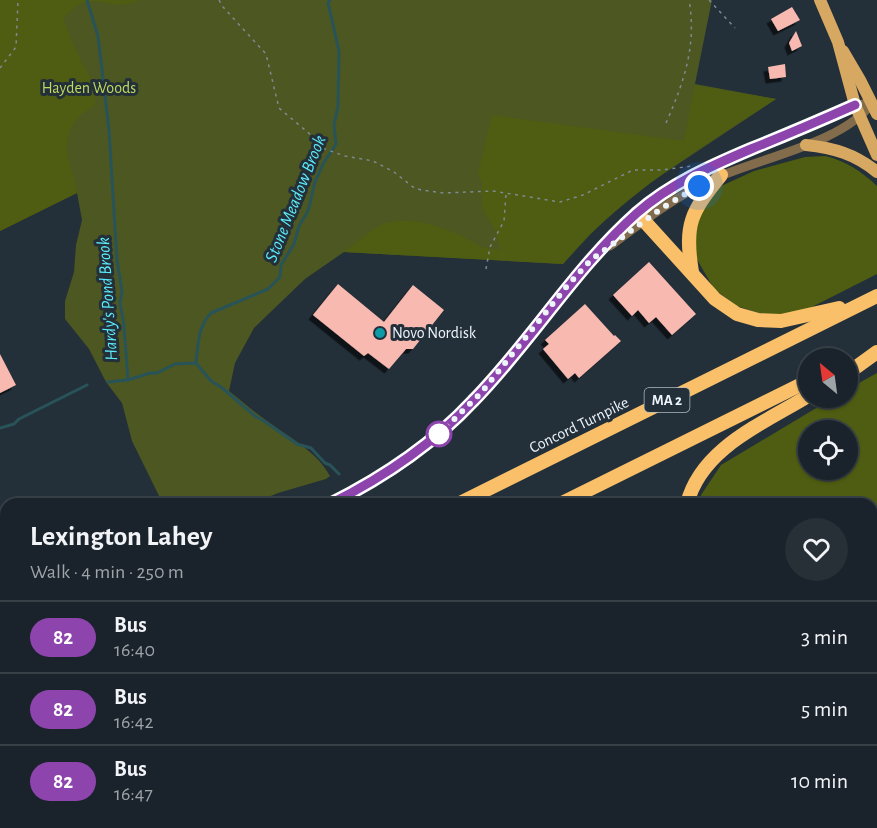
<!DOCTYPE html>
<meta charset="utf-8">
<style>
:root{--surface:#1a232b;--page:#272f37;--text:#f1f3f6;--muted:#9fa4a9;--line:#384047}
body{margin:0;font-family:"Alegreya Sans",sans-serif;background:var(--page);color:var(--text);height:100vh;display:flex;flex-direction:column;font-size:22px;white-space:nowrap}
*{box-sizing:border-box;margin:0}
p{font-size:20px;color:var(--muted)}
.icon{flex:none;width:33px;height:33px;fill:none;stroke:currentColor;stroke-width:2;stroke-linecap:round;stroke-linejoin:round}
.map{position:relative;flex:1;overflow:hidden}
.details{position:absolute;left:0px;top:498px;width:878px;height:330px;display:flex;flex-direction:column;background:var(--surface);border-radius:18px 18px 0 0;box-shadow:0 2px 4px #0004,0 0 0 2px var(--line)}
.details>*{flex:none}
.badge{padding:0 12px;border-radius:20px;font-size:21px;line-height:39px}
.needle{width:39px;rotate:331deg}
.tools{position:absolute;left:798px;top:348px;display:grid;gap:12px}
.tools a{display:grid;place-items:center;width:60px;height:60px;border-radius:50%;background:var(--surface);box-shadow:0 2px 4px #0004,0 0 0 2px var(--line);font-size:30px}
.you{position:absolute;width:30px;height:30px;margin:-15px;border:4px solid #fff;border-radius:50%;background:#1a73e8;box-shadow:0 0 0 9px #1a73e833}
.map>.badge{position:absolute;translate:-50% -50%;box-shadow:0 0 0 3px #fff}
.round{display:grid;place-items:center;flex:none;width:63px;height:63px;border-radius:32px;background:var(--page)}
.overview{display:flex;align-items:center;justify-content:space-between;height:102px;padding:0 30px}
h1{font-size:28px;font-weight:600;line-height:45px}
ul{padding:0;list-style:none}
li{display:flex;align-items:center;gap:18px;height:72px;padding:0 30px;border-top:2px solid var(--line)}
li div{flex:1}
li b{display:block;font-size:22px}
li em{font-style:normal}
li .badge{min-width:66px;font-weight:700;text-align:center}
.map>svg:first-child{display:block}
.education{fill:#373242}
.green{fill:#4c5721}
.forest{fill:#4e5d11;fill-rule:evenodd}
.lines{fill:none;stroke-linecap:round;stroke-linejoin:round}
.stream{stroke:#285459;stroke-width:3}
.building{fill:#f8bab0;filter:url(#shadow)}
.path{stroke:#7f8991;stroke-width:1.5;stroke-dasharray:3 4.5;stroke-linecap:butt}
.minor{stroke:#826c4b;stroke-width:9}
.major{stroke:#d7a861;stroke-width:12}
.highway{stroke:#f9c069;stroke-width:14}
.line-casing{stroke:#fff;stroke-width:14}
.line{stroke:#8e44ad;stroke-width:9}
.walk{stroke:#edf5fb;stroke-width:6;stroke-dasharray:0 10.8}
.culture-dot{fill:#0f9aa8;stroke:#232f39;stroke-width:2}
.stop-dot{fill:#fff;stroke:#8e44ad;stroke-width:3}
.labels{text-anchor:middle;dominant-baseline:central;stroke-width:6;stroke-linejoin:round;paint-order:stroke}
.shield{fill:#232f39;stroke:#b0bac1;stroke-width:1.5}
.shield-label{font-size:15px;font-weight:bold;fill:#edf5fb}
.park-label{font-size:16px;fill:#bfda5e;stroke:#232f39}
.poi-label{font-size:16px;fill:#edf5fb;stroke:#232f39;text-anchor:start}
.street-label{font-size:16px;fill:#edf5fb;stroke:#232f39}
.water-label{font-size:18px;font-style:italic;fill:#5cebf9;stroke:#232f39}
</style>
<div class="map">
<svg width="877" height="828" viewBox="0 0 877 828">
<defs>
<filter id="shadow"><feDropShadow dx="-4.5" dy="4.5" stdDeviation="0" flood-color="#0009"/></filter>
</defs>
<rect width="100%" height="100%" fill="#232f39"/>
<path class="education" d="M 331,822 L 654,822 L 658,828 L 334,828 Z"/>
<g class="green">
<path d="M 0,0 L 712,0 L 695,84 L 776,99 L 642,188 L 595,229 L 563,264 L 344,252 L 305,279 L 254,328 L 235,363 L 229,391 C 243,402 256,414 270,423 C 292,439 317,452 330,476 L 326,479 L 278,493 L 252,504 L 163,504 L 132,441 L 122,403 L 106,382 L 89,349 L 65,319 L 65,301 L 74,272 L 76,245 L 82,220 L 77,193 L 0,231 Z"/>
<path d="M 190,822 L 258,822 L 263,828 L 189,828 Z"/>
<path d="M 625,822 L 674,822 L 660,828 L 629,828 Z"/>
</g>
<g class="forest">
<path d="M 0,0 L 140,0 C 117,10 107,0 87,1 C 79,2 70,12 63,18 L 77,53 L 93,83 L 96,104 C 90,109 82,113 77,119 C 57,145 73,165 77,193 L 0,231 Z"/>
<path d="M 695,85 L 776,99 C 700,149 622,194 563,264 L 344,252 C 355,244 374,227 386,223 C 409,216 440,226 462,236 C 475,243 484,251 500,249 L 495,230 L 482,208 L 482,184 L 478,174 L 492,115 L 684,141 Z"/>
<path d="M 825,156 C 846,161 861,171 877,186 L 877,274 L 804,311 L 768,316 L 737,306 L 714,289 L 695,256 L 696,220 L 719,187 L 754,171 L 805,157 Z"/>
<path d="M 877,373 L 877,565 L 872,569 L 872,504 L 702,504 L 701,495 L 721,465 L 833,398 L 848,398 L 848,389 ZM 848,430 L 848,470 L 808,470 L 808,430 Z"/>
</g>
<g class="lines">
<g class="stream">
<path d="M 87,0 L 98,36 L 109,130 L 117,260 L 122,292 L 120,303 L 124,326 L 128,380 L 150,373 L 157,373 L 175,364 L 196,363 L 211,381 L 221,387 L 255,416 L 264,421 L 297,444 L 311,448 L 325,463 L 330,465 L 339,474"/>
<path d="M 196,363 C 198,345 198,326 211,313 L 268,289 L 280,277 L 281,265 L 294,244 L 299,226 L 308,211 L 315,182 L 323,164 L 336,144 L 334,125 L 338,106 L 339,51 L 328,3 L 330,0"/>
<path d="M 108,382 L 127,380"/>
<path d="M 0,428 L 14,424 L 19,419 L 87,385"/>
<path d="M 637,822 L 639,828"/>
</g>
</g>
<g class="building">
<path d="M 792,7 L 800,20 L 778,31 L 771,19 Z"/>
<path d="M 796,31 L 802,46 L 792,51 L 789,43 Z"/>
<path d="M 785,64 L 786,77 L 770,79 L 768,67 Z"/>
<path d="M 649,262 L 696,314 L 672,335 L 656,317 L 649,323 L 638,310 L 632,316 L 613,295 Z"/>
<path d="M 338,284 L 384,322 L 413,285 L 444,310 L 413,349 L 406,349 L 389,369 L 368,353 L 364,356 L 313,315 Z"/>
<path d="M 585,304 L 614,336 L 615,335 L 621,341 L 579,378 L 575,373 L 568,379 L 543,349 L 549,344 L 545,340 Z"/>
<path d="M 0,354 L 16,385 L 0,393 Z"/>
</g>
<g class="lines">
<g class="path">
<path d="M 219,0 L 223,7 L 266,54 L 279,108 L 311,135 L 322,148 L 345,156 L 373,161 L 394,172 L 413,187 L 421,190 L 444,193 L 493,191 L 560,202 L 583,195 L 633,170 L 662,170 L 692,166"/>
<path d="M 709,0 L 735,28"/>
<path d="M 0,68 L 16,47 L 18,0"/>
<path d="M 666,123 C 684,82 697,45 689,0"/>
<path d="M 486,269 L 490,247 L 504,221 L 506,194"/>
</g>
<g class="minor">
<path d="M 610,246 C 642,222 673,198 709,181 C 754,159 843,144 872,103"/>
<path d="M 331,504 C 385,477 435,443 476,398 C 532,337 576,264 640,211 C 676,181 718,163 759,146 C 791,132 823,119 855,105 L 872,103"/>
<path d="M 0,668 L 6,665"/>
</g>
<g class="major">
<path d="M 820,0 L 838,42 L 855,105 L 877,155"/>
<path d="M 843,51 L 860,80 L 877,114"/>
<path d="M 806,145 C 834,148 855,154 877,172"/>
</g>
<g class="highway">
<path d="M 637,213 L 715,299 L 737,314 L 758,320 L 781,321 L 839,308"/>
<path d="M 692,272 C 684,224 691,212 721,175"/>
<path d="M 848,373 L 877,352"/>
<path d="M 458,504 L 877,296"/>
<path d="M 560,504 L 808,381"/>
<path d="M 687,504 C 701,448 764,423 808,396"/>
<path d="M 872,580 L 877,577"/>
<path d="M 0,731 L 6,728"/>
<path d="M 0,782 L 6,779"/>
</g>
</g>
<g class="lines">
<g class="line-casing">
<path id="line" d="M 330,504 C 384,477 432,445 473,401 C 531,342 574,269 637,213 C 670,184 711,166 751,149 C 786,135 821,120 855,105"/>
</g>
<use href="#line" class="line"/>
<path class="walk" d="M 439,434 L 481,393 L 567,286 L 591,260 L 662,208 L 699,186"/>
</g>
<circle class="culture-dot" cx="380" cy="333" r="6"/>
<circle class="stop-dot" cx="439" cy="434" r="12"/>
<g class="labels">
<rect class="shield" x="644.5" y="388" width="45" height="24" rx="4.5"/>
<g class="shield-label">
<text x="667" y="400">MA 2</text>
</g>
<g class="park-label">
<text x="89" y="88">Hayden Woods</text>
</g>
<g class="poi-label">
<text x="392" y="333">Novo Nordisk</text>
</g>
<g class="street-label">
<text transform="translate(579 425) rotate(-26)">Concord Turnpike</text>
</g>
<g class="water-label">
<text transform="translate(296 199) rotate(-68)">Stone Meadow Brook</text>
<text transform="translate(108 299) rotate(-94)">Hardy's Pond Brook</text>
</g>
</g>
</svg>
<div class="tools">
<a><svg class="needle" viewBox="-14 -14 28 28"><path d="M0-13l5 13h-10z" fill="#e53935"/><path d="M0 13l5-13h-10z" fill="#9fa4a9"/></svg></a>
<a><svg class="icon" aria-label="locate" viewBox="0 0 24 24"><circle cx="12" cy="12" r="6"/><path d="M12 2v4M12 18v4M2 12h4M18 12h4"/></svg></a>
</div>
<div class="you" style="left:699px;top:186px"></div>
<section class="details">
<div class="overview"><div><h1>Lexington Lahey</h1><p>Walk · 4 min · 250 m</p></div><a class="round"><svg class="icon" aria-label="heart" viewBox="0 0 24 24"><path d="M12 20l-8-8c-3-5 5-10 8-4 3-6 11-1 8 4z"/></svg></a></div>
<ul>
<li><span class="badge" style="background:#8e44ad;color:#fff">82</span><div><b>Bus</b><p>16:40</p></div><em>3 min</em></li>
<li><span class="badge" style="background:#8e44ad;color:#fff">82</span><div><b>Bus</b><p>16:42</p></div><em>5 min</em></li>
<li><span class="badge" style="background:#8e44ad;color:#fff">82</span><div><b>Bus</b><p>16:47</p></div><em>10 min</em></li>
</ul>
</section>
</div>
